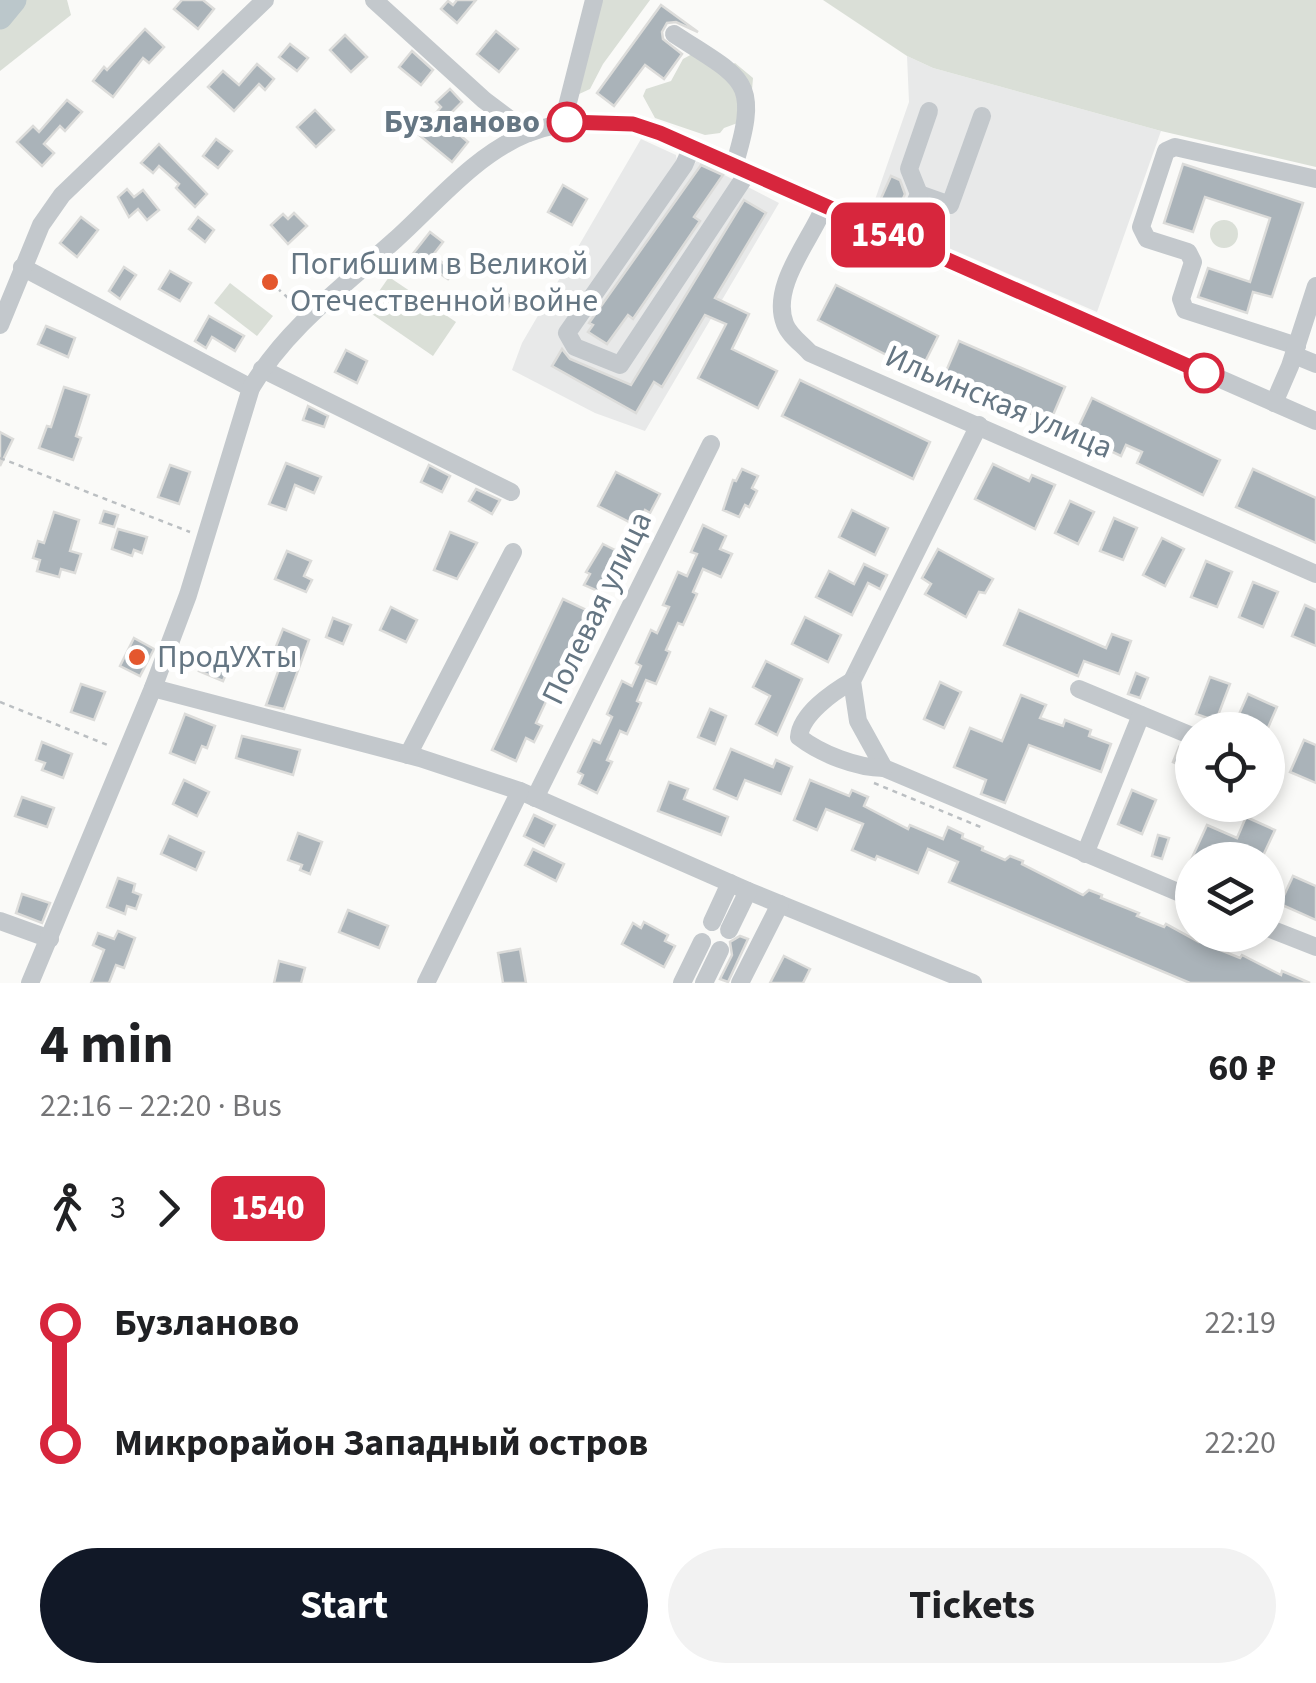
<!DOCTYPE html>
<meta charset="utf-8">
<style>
:root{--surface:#fff;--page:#f2f2f2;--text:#202124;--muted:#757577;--accent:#111827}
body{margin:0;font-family:"Source Sans 3",sans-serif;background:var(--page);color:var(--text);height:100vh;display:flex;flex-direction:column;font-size:38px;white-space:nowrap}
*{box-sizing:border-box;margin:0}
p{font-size:32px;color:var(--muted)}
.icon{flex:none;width:55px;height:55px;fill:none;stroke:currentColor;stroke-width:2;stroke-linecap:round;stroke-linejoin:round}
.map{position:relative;height:983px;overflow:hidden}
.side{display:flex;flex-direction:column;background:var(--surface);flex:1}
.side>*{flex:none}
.badge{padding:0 20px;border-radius:15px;font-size:35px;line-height:65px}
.tools{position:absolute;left:1175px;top:712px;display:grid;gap:20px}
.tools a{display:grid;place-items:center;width:110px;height:110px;border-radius:50%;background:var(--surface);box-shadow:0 5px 15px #0003;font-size:50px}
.map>.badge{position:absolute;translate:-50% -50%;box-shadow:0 0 0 5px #fff}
.legs{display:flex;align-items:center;gap:15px;height:110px;padding:0 40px;font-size:32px}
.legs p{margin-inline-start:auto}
.overview{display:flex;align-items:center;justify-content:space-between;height:170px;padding:0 40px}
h1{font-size:55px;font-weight:700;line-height:75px}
.action{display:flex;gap:20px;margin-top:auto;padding:20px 40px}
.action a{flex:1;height:115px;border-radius:60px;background:var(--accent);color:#fff;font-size:40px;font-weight:700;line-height:115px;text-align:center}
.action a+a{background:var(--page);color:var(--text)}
ul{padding:0 40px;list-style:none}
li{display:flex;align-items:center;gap:35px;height:120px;font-size:38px}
li i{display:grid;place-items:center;width:15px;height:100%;margin:0 12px;background:currentColor}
li i::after{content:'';width:25px;height:25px;margin:-12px;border:8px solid;border-radius:50%;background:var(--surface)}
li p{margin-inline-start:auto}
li:first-child i{background:linear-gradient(#0000 50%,currentColor 0)}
li:last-child i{background:linear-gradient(currentColor 50%,#0000 0)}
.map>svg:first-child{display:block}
.built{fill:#e8e9e9}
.green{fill:#dadfd7}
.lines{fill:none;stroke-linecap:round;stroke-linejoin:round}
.river{stroke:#bbc7cb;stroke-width:25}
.building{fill:#aab3b9;stroke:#dcdcda;stroke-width:2.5}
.path{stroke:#bbbfc2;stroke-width:2.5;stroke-dasharray:5 5;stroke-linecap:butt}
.minor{stroke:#c3c8cc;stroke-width:18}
.line-1-casing{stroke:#fff;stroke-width:22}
.line-1{stroke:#d7263d;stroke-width:15}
.stop-1-dot{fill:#fff;stroke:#d7263d;stroke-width:5}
.poi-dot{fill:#e4572e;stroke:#fff;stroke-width:4}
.labels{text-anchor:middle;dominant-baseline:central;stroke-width:10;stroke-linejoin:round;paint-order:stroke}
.stop-label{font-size:32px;font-weight:bold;fill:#657683;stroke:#fff;text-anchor:end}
.poi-label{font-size:32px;fill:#657683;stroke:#fff;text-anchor:start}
.street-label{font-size:32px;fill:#657683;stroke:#fff}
</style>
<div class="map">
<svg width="1316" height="983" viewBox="0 0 1316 983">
<rect width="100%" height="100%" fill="#fafaf8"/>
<g class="built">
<path d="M 907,56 L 933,68 L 1161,131 L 1097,312 L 870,214 L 909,102 Z"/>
<path d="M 641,139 L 676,155 L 677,163 L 692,166 L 697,161 L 779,203 L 645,431 L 595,413 L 512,370 L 522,343 Z"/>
</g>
<g class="green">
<path d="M 0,0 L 67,0 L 71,15 L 0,71 Z"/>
<path d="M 598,0 L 650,0 L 603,64 L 590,89 L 577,95 Z"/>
<path d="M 823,0 L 1316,0 L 1316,167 L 1161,131 L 933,68 L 907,56 Z"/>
<path d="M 694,53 L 728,67 L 735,63 L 753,78 L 751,102 L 743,121 L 724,128 L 720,133 L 705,135 L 655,118 L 643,96 L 646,89 L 671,81 L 683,59 Z"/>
<circle cx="1224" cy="234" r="14"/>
<path d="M 389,277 L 456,322 L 433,356 L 366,310 Z"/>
<path d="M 230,283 L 273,316 L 257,336 L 214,303 Z"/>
</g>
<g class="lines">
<path class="river" d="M 0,17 L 14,0"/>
</g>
<g class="building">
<path d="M 182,0 L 203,0 L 214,9 L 198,29 L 174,9 Z"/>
<path d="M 457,0 L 476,0 L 457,23 L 441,9 L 448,1 L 453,5 Z"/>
<path d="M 661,5 L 698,32 L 676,22 L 667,23 L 662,32 L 663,39 L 682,54 L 664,79 L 645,65 L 614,106 L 597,93 Z"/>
<path d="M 145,29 L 164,47 L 149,63 L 143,58 L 113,97 L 93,81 L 104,67 L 107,70 Z"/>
<path d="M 496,31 L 518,49 L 499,72 L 477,54 Z"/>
<path d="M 345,35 L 367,57 L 351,72 L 330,50 Z"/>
<path d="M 290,44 L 308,58 L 297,71 L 279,57 Z"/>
<path d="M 412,51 L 433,70 L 421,85 L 399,67 Z"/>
<path d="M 257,64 L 274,79 L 265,90 L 259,84 L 234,111 L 208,87 L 223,71 L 239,85 Z"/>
<path d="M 450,89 L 462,102 L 443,121 L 468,142 L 452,162 L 418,134 L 441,107 L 436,102 Z"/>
<path d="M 67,100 L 82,112 L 65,131 L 60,126 L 44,144 L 54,153 L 42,166 L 17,142 L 33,126 L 39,132 Z"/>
<path d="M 315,110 L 334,130 L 316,147 L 297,127 Z"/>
<path d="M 216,139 L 232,151 L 218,168 L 203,156 Z"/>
<path d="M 159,144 L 207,194 L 195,207 L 176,188 L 179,184 L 159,166 L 153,173 L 141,163 Z"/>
<path d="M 1183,164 L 1303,203 L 1272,297 L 1253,292 L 1247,313 L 1198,297 L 1208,268 L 1250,282 L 1270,218 L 1205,197 L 1193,232 L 1164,223 Z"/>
<path d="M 701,165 L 723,175 L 694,217 L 700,221 L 633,319 L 628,315 L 607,344 L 588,332 L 593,325 L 589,323 Z"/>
<path d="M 891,176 L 900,180 L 905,194 L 897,213 L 878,205 Z"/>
<path d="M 563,185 L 587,199 L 572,225 L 548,212 Z"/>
<path d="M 127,189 L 134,197 L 143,190 L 159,210 L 147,220 L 138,209 L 129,217 L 118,197 Z"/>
<path d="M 744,200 L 766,213 L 715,298 L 749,314 L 732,349 L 777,371 L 758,408 L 698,378 L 726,324 L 705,315 L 662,387 L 654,382 L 636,413 L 552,366 L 562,349 L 570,359 L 631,385 Z"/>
<path d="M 294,213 L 307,226 L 288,244 L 271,225 L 283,214 L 288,219 Z"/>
<path d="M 81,217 L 98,230 L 77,257 L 60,243 Z"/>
<path d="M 198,217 L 214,230 L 205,242 L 189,229 Z"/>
<path d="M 430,232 L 443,242 L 433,255 L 454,272 L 448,279 L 412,255 Z"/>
<path d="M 124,267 L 136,275 L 120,299 L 109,291 Z"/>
<path d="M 170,271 L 191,283 L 180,301 L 159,289 Z"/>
<path d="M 836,285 L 938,336 L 920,372 L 818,320 Z"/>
<path d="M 500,290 L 514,298 L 505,312 L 491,303 Z"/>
<path d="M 209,316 L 244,336 L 235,351 L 212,337 L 206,348 L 195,341 Z"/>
<path d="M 46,326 L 75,338 L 68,357 L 38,344 Z"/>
<path d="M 959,341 L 1065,387 L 1050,422 L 944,376 Z"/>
<path d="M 346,350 L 367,361 L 357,383 L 335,372 Z"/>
<path d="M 800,380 L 930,442 L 913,479 L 782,416 Z"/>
<path d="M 64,387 L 89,395 L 76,436 L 81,438 L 73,460 L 39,448 L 47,426 L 51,427 Z"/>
<path d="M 1092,398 L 1220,460 L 1203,495 L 1137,463 L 1142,452 L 1126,445 L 1121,456 L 1075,434 Z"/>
<path d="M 308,406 L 328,416 L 324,427 L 303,420 Z"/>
<path d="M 0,432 L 13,439 L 0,466 Z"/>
<path d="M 286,463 L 321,477 L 314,493 L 295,485 L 286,510 L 269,504 Z"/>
<path d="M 993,464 L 1029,481 L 1032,475 L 1055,485 L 1035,529 L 975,499 Z"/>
<path d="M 170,465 L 190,472 L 179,504 L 158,497 Z"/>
<path d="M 429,465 L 450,476 L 442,492 L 421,482 Z"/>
<path d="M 742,469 L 758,476 L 752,488 L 757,491 L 749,507 L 745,505 L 739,517 L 723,510 L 733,480 L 736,481 Z"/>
<path d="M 1253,469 L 1316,498 L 1316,543 L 1236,507 Z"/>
<path d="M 616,472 L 660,494 L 650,513 L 645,510 L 637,526 L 598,506 Z"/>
<path d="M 476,489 L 500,500 L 492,514 L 469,501 Z"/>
<path d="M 1070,501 L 1094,512 L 1078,544 L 1055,533 Z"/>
<path d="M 852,510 L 888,528 L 875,555 L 839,537 Z"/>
<path d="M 104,511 L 118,515 L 114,527 L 100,523 Z"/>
<path d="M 54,512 L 79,520 L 70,551 L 81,554 L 75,573 L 61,569 L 59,577 L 37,571 L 40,560 L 33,558 L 38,541 L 44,543 Z"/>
<path d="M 1114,518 L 1137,528 L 1123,560 L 1100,551 Z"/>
<path d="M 703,525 L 726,536 L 720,549 L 732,554 L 721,577 L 703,569 L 693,592 L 697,594 L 683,625 L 678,623 L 666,650 L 670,652 L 656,684 L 646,680 L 637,701 L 641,703 L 627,734 L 620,731 L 607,760 L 612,762 L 597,793 L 579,784 L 583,775 L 578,772 L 593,740 L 600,743 L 612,717 L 607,714 L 622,681 L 632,686 L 641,666 L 636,663 L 651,630 L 657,633 L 669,607 L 663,605 L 678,572 L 687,576 L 697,554 L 691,552 Z"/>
<path d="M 118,529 L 147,537 L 142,553 L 134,550 L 132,556 L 112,549 Z"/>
<path d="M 450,532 L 477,543 L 457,579 L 434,570 Z"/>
<path d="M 1162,538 L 1184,549 L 1165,586 L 1143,575 Z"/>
<path d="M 603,544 L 619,552 L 613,564 L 618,566 L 610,583 L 606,581 L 600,592 L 584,585 L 590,574 L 586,572 Z"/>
<path d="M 938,549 L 993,579 L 985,593 L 979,592 L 966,617 L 925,594 L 931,584 L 922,578 Z"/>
<path d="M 287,551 L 311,561 L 304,576 L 312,580 L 306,592 L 275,579 Z"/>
<path d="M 1206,561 L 1232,572 L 1217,607 L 1191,597 Z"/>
<path d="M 864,564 L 887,575 L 880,589 L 868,583 L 852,615 L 816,597 L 829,571 L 854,584 Z"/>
<path d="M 1253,582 L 1278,592 L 1263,627 L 1239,617 Z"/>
<path d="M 563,599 L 595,614 L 587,630 L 579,626 L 561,665 L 570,670 L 563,686 L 555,682 L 536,723 L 542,726 L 534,742 L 526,738 L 516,761 L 492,750 Z"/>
<path d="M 1305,605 L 1316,610 L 1316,646 L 1292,636 Z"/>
<path d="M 391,607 L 417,620 L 406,642 L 380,630 Z"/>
<path d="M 1019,610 L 1106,648 L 1112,634 L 1131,641 L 1119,674 L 1084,661 L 1078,676 L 1004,645 Z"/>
<path d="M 805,617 L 841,635 L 828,662 L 792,644 Z"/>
<path d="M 333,618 L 351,625 L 343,644 L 326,637 Z"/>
<path d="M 283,629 L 309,640 L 284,709 L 266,705 L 283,658 L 273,654 Z"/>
<path d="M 134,638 L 154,649 L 140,676 L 120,666 Z"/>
<path d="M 209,650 L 232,660 L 223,681 L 199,671 Z"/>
<path d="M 766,661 L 802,679 L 777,735 L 756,724 L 770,696 L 753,687 Z"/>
<path d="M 1136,673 L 1148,678 L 1140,698 L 1128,694 Z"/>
<path d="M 1210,677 L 1230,684 L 1216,721 L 1196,714 Z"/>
<path d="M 940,682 L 961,692 L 944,728 L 924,719 Z"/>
<path d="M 81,684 L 105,692 L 94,720 L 71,712 Z"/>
<path d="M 1248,694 L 1277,707 L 1267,730 L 1232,730 Z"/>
<path d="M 1021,695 L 1046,705 L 1040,718 L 1063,726 L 1065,720 L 1091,730 L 1089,736 L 1111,744 L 1101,772 L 1029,745 L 1005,803 L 981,794 L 986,780 L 954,767 L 970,728 L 1002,741 Z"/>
<path d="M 710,709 L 726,716 L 715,744 L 698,737 Z"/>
<path d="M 185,714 L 215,726 L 207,748 L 202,746 L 195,763 L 170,753 Z"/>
<path d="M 242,736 L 300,750 L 293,775 L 236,758 Z"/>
<path d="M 1304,740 L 1316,745 L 1316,783 L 1290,772 Z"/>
<path d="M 42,742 L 72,754 L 63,778 L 42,770 L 45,763 L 36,760 Z"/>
<path d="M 1179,747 L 1192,753 L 1192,770 L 1173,762 Z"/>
<path d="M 731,749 L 773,767 L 776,760 L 792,767 L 781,794 L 745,780 L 737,799 L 714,789 Z"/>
<path d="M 184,780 L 209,792 L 197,816 L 173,804 Z"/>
<path d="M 810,780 L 849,796 L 852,790 L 868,797 L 864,806 L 908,829 L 910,825 L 943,839 L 948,827 L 963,834 L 962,838 L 983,847 L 982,850 L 1005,860 L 1010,856 L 1023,861 L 1022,864 L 1083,895 L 1089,890 L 1102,895 L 1101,898 L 1139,913 L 1137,916 L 1164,927 L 1166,924 L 1199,942 L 1204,939 L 1217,945 L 1215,948 L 1240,958 L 1242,955 L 1281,975 L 1282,971 L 1310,983 L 1190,983 L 949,882 L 958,862 L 928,849 L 918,873 L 877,856 L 875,860 L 852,850 L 863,824 L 826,809 L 817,830 L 794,820 Z"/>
<path d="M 669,782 L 688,789 L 684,799 L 728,817 L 721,835 L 658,811 Z"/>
<path d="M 1132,790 L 1156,800 L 1142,834 L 1118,824 Z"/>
<path d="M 22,797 L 54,808 L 47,827 L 15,816 Z"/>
<path d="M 534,815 L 555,825 L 544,846 L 524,836 Z"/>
<path d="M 1246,817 L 1275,830 L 1261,860 L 1248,860 L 1221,848 L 1215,860 L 1191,860 L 1207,825 L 1237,838 Z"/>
<path d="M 298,833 L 322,842 L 310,874 L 300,870 L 302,865 L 288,860 Z"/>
<path d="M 1158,835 L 1169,838 L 1162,859 L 1152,856 Z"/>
<path d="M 169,836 L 204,852 L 196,870 L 161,854 Z"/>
<path d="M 533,849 L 564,864 L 556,881 L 525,865 Z"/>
<path d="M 1293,876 L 1316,886 L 1316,920 L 1280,904 Z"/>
<path d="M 118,878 L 135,884 L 133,892 L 141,895 L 136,909 L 127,906 L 125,914 L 107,907 Z"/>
<path d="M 22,894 L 50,903 L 42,923 L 16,913 Z"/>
<path d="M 348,910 L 388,926 L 379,948 L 339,932 Z"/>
<path d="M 644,922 L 668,935 L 665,941 L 675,946 L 664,967 L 622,944 L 633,923 L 641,928 Z"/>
<path d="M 118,931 L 135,938 L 124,968 L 116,965 L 109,983 L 91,983 L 104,950 L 93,945 L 98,933 L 114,939 Z"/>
<path d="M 740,936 L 748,939 L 728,982 L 720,979 L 732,955 L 730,942 Z"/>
<path d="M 520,949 L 526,983 L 503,983 L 498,953 Z"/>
<path d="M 784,956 L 810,969 L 803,983 L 770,983 Z"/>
<path d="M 279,961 L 305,968 L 301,983 L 274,983 Z"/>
</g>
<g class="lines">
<g class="path">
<path d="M 277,288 L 297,306"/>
<path d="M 0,458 L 190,532"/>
<path d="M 0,702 L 110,746"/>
<path d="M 874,783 L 983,828"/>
<path d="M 1243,935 L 1260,942"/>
</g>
<g class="minor">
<path d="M 374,0 L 484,100 L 528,133"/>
<path d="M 674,34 C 744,80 761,78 734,166"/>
<path d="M 563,122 L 594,0"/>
<path d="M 692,147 L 684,165 L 567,333 L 575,347 L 620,365 L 748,172"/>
<path d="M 919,194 L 950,205 L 982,116"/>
<path d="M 824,207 C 811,240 770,286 785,324 C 789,335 802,344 810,353 L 1316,574"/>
<path d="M 899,240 L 919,194 L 909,169 L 929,111"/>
<path d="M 22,267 L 251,388"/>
<path d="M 0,325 L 41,225 L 62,195 L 265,0"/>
<path d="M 1297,346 L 1185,310 L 1181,299 L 1193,262 L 1188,252 L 1147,239 L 1141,227 L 1166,151 L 1175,147 L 1316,179"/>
<path d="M 1294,355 L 1316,364"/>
<path d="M 262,369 L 511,492"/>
<path d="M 1274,403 L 1290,366 L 1316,286"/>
<path d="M 979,425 L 852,681 L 858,721 L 884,768 L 1192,898"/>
<path d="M 852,681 C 833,692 801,714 799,737 C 821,754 857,768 884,768"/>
<path d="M 153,688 L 420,758 L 520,791 L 748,891 L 973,983"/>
<path d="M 1079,689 L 1192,736"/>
<path d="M 408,755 L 513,552"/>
<path d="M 535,798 L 711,444"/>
<path d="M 1085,854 L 1141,715"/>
<path d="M 0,921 L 50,939"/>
<path d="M 712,922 L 730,883"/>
<path d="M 1268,928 L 1316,947"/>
<path d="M 729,930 L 748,891"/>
<path d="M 30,983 L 153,688 L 188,595 L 251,388 C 286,328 344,286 395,240 C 435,204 475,155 526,134 C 570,116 615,118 660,133 L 1316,421"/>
<path d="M 426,983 L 520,791"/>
<path d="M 682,983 L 702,942"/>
<path d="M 704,983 L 720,950"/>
<path d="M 740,983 L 780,904"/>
</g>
</g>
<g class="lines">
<g class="line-1-casing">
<path id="line-1" d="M 567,122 L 633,124 L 660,133 L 1204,373"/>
</g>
<use href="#line-1" class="line-1"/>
</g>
<g class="stop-1-dot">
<circle cx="567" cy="122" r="18"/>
<circle cx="1204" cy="373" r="18"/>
</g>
<g class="poi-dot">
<circle cx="270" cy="282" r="10"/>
<circle cx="137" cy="657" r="10"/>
</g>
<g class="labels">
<g class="stop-label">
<text x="540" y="122">Бузланово</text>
</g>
<g class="poi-label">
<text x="290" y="264">Погибшим в Великой<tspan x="290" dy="37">Отечественной войне</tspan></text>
<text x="157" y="657">ПродУХты</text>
</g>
<g class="street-label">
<text transform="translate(999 402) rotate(23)">Ильинская улица</text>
<text transform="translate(597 608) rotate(-64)">Полевая улица</text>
</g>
</g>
</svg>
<div class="tools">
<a><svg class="icon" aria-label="locate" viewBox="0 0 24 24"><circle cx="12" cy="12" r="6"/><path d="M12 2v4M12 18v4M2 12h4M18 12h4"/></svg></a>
<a><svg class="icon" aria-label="layers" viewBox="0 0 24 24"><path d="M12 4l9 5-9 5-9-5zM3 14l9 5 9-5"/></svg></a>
</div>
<b class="badge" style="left:888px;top:235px;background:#d7263d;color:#fff">1540</b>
</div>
<section class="side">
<div class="overview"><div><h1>4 min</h1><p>22:16 – 22:20 · Bus</p></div><b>60 ₽</b></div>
<div class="legs"><svg class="icon" aria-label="walk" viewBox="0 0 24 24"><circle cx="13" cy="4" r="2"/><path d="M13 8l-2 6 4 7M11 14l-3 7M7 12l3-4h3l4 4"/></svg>3<svg class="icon" aria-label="forward" viewBox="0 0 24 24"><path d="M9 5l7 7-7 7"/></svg><b class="badge" style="background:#d7263d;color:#fff">1540</b></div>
<ul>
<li><i style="color:#d7263d"></i><b>Бузланово</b><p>22:19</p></li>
<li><i style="color:#d7263d"></i><b>Микрорайон Западный остров</b><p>22:20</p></li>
</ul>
<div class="action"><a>Start</a><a>Tickets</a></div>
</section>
